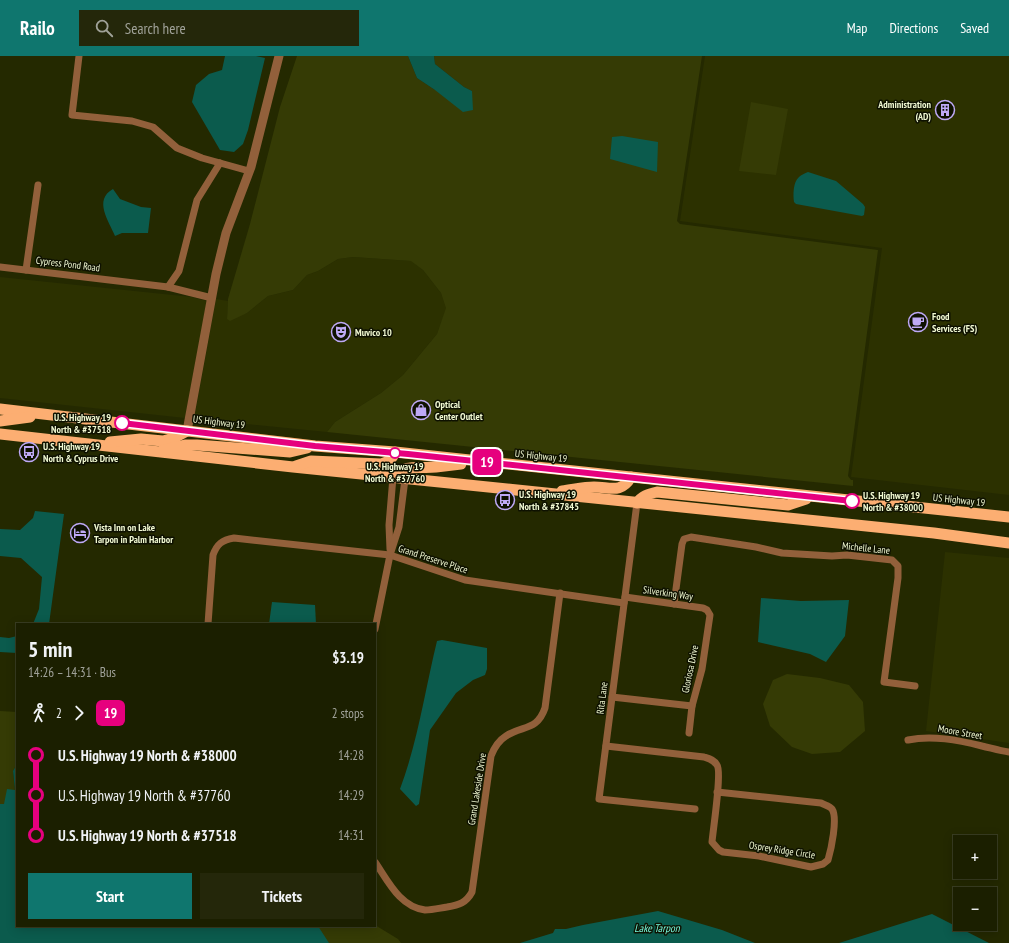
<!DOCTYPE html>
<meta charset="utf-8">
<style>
:root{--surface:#1b1f00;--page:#24270a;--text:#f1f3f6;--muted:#a0a299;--line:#393d22;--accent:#0f766e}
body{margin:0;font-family:"PT Sans Narrow",sans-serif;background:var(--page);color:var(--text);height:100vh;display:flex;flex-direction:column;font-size:15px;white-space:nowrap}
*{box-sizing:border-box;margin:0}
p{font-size:13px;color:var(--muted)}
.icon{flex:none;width:22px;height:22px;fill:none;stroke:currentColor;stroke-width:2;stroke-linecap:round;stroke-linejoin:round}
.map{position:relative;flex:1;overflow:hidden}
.side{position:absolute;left:16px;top:567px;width:360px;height:304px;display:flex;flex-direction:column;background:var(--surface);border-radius:0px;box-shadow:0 2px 10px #0003,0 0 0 1px var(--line)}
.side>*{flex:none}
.badge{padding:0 8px;border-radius:6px;font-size:14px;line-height:26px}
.controls{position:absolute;left:953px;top:779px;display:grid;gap:8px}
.controls a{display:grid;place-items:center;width:44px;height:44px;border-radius:0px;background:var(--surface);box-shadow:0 2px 10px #0003,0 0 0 1px var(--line);font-size:20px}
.map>.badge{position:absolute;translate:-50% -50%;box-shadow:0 0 0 2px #fff}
.legs{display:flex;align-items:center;gap:6px;height:44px;padding:0 12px;font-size:13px}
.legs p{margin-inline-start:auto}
.overview{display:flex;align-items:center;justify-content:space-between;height:68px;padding:0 12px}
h1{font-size:22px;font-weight:600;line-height:30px}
.primary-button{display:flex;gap:8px;margin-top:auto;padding:8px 12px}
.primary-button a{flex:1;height:46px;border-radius:0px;background:var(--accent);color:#fff;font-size:16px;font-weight:600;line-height:46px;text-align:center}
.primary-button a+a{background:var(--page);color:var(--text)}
ul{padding:0 12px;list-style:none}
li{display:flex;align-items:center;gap:14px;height:40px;font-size:15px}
li i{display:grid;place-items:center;width:6px;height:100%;margin:0 5px;background:currentColor}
li i::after{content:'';width:10px;height:10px;margin:-5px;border:3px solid;border-radius:50%;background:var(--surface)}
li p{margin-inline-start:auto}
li:first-child i{background:linear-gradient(#0000 50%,currentColor 0)}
li:last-child i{background:linear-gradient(currentColor 50%,#0000 0)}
header{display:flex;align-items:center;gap:24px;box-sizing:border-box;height:56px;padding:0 20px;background:var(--accent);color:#fff}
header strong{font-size:19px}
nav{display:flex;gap:22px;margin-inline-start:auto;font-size:14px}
.search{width:280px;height:36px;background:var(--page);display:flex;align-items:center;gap:10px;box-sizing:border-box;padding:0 14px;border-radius:0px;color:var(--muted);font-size:15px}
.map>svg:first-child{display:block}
.built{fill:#2c3100}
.green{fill:#353b05}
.water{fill:#0b5b4d}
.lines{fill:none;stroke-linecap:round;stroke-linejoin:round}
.minor{stroke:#92603b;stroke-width:7}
.tertiary{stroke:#92603b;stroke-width:9}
.trunk{stroke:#fcae72;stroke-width:11}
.line-1-casing{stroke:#fff;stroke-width:9}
.line-1{stroke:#e6007e;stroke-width:6}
.stop-1-dot{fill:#fff;stroke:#e6007e;stroke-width:2}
.labels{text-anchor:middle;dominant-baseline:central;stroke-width:3;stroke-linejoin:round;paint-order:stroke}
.poi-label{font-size:10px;font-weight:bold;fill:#f1f9d2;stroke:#0e1100;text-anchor:start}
.street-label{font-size:10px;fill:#f1f9d2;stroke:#0e1100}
.stop-label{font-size:10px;font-weight:bold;fill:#f1f9d2;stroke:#0e1100;text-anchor:end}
.water-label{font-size:11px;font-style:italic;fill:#78fbde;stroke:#0e1100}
</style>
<header>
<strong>Railo</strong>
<div class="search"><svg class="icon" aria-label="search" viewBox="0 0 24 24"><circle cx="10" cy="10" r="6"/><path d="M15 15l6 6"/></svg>Search here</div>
<nav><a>Map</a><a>Directions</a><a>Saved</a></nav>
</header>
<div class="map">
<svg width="1009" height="887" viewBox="0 0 1009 887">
<rect width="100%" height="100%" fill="#242900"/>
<g class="built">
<path d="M 705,0 L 1009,0 L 1009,439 L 851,421 L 882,192 L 680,165 Z"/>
<path d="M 353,201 L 412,205 L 423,214 L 441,237 L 447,252 L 437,278 L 403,319 L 381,337 L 335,366 L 327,376 L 194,363 L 216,243 L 228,245 L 227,262 L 247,257 L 268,240 L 293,234 L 307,219 L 318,215 L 338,203 Z"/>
<path d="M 0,221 L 192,241 L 207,245 L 185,362 L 0,342 Z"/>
<path d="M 945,496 L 1009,502 L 1009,687 L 926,675 Z"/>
</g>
<g class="green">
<path d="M 297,0 L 408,0 L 417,22 L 435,34 L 472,35 L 464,31 L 435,8 L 434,0 L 702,0 L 677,165 L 680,168 L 878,194 L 848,420 L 851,424 L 853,424 L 853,430 L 327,376 L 335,366 L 381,337 L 403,319 L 437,278 L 446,252 L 441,237 L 423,214 L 411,205 L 353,201 L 338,203 L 318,215 L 307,219 L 293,234 L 268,240 L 247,257 L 230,265 L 227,263 L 228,243 L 250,168 L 280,51 Z"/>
<path d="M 751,46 L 788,53 L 776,119 L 739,115 Z"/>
<path d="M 787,618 L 820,622 L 849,629 L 863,646 L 865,675 L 840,696 L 812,698 L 792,691 L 770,670 L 763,648 L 773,624 Z"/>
<path d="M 0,655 L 17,656 L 17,708 L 13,715 L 17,752 L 0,765 Z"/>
<path d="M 375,869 L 398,883 L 401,887 L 319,887 L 311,870 L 375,870 Z"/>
</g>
<g class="water">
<path d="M 225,0 L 256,0 L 265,2 L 248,74 L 243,88 L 234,96 L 220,94 L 192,46 L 196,29 L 209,18 L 222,14 Z"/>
<path d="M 408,0 L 434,0 L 435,8 L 464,31 L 472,35 L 473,54 L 463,56 L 435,34 L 417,22 Z"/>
<path d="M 622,80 L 658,86 L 657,116 L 610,103 L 612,81 Z"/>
<path d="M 808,116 L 836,125 L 863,148 L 865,151 L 864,159 L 862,160 L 796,148 L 794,146 C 793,139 793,126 799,121 C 801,119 805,117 808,116 Z"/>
<path d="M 113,133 L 120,143 L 141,151 L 151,152 L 148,177 L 122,177 L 115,180 C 109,165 93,144 113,133 Z"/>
<path d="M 35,455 L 64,458 L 49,568 L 33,568 L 39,553 L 42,521 L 21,502 L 0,500 L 0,473 L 20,474 L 33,462 Z"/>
<path d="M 761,542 L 801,545 L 849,544 L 845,580 L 826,606 L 810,598 L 758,586 Z"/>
<path d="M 272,546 L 315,549 L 316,568 L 269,568 Z"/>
<path d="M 17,580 L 17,597 L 0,596 L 0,581 L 9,582 Z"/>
<path d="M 442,584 L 487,592 L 487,613 L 485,619 L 473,624 L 456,637 L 430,674 L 419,748 L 416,750 L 400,733 C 418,685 425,634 437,585 Z"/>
<path d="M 17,708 L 17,870 L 318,870 L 329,887 L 0,887 L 0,748 L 4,748 L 7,733 L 15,734 L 13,715 Z"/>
<path d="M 658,855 L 722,874 L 755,887 L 520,887 L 553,877 L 555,873 L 566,873 L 583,869 Z"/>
<path d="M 932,858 L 989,887 L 839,887 Z"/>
</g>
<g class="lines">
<g class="minor">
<path d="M 79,0 L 72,59 L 132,65 L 153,71 L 177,92 L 202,102 L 249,115"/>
<path d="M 0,211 L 168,231 L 212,242"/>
<path d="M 26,214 L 38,129"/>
<path d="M 168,231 L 179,215 L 197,144 L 220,107"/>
<path d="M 637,447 L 599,743 L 695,753"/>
<path d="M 390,493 L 389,469 L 393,421"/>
<path d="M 625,541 L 703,552 L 707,554 L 710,559 L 702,613 L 692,650 L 689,677"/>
<path d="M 674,548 L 682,488 L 684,483 L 691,481 L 756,491 L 782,497 L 832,500 L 847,499 L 892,504 L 898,510 L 898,522 L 884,626 L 915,630"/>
<path d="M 208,568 L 213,499 C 217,488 222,484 234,482 L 390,499 L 465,524 L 624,547"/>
<path d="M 375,573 L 390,499 L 399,471 L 405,423"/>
<path d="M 612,641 L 692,650"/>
<path d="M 908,684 C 932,679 958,684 982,690 C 991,692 1000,695 1009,696"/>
<path d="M 606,690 L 704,701 C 710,703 714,704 717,709 C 722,716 713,774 712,786 L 719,794 L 723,796 L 759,800 L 811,811 L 823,808 L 828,804 C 831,794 838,762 832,753 C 830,750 825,749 821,747 L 717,736"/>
<path d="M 375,806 C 388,825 400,851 425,854 C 433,854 440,852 447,851 C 459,849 466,847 472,836 L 491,700 C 494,692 498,685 506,680 C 523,669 537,675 545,652 L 560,537"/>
</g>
<path class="tertiary" d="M 187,375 L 216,218 L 226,177 L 251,111 L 279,0"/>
<g class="trunk">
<path d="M 0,353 L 315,390 L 395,396 L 1009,461"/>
<path d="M 0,365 L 30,361"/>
<path d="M 0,378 L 293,411 L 934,477 L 1009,487"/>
<path d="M 110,386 L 141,383 L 163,385 L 174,382 L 187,375"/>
<path d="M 163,394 L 185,389 L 197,389 L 290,396 L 307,392"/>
<path d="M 296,410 L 311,405 L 381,408 C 389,406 392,403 395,396"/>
<path d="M 393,421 C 407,407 418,413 436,411 C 444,410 453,409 461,408"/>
<path d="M 562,435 C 572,434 583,431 594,431 C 610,431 621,438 631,421"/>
<path d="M 637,447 C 642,440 648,438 657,436 L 788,449 L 806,443"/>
</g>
</g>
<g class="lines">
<g class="line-1-casing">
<path id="line-1" d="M 122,367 L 315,390 L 408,398 L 852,445"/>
</g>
<use href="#line-1" class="line-1"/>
</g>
<defs>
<g id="building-ring" transform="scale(1)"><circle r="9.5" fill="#0e1100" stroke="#bea9f5" stroke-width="1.5"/><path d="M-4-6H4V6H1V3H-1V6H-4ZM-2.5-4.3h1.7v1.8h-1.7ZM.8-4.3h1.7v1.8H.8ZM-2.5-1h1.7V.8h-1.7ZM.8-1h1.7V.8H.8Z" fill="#bea9f5"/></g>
<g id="cafe-ring" transform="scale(1)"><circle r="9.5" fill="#0e1100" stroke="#bea9f5" stroke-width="1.5"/><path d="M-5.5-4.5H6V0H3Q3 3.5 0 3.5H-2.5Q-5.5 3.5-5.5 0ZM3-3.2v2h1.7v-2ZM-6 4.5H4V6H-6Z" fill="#bea9f5"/></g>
<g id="theatre-ring" transform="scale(1)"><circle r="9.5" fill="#0e1100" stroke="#bea9f5" stroke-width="1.5"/><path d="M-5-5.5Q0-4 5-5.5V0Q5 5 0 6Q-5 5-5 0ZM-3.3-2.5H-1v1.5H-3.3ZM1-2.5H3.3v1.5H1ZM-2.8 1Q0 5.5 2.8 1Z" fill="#bea9f5"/></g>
<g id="shop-ring" transform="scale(1)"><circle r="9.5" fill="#0e1100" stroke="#bea9f5" stroke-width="1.5"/><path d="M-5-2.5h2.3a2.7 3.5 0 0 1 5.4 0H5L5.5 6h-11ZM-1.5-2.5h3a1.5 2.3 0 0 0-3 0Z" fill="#bea9f5"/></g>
<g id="bus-ring" transform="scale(1)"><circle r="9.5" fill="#0e1100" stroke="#bea9f5" stroke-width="1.5"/><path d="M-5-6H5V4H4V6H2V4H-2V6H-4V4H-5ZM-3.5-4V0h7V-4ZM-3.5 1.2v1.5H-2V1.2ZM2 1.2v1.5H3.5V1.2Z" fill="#bea9f5"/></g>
<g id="hotel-ring" transform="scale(1)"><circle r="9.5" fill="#0e1100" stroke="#bea9f5" stroke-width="1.5"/><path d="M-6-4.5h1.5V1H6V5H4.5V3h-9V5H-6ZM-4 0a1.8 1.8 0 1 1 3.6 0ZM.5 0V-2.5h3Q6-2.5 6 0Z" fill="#bea9f5"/></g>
</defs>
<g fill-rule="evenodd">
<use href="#building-ring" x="945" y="54"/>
<use href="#cafe-ring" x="918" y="266"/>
<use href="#theatre-ring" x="341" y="276"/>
<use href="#shop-ring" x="421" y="354"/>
<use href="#bus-ring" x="29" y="396"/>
<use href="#bus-ring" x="505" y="444"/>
<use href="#hotel-ring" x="80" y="477"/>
</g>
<g class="stop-1-dot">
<circle cx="122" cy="367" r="7"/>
<circle cx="395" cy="397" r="5"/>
<circle cx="852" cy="445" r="7"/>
</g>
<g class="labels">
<g class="poi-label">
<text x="931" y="48" text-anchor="end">Administration<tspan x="931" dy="12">(AD)</tspan></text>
<text x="932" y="260">Food<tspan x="932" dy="12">Services (FS)</tspan></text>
<text x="355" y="276">Muvico 10</text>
<text x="435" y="348">Optical<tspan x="435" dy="12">Center Outlet</tspan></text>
<text x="43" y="390">U.S. Highway 19<tspan x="43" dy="12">North &amp; Cyprus Drive</tspan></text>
<text x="519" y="438">U.S. Highway 19<tspan x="519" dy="12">North &amp; #37845</tspan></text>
<text x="94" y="471">Vista Inn on Lake<tspan x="94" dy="12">Tarpon in Palm Harbor</tspan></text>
</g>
<g class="street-label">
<text transform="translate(68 208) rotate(7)">Cypress Pond Road</text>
<text transform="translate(219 366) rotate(7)">US Highway 19</text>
<text transform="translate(541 400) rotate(6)">US Highway 19</text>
<text transform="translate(959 444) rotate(6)">US Highway 19</text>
<text transform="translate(866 492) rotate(6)">Michelle Lane</text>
<text transform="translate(433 503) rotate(18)">Grand Preserve Place</text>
<text transform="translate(668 537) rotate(8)">Silverking Way</text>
<text transform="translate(690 613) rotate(-78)">Gloriosa Drive</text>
<text transform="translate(602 642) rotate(-83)">Rita Lane</text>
<text transform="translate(960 676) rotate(10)">Moore Street</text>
<text transform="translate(477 733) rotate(-81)">Grand Lakeside Drive</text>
<text transform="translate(782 794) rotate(9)">Osprey Ridge Circle</text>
</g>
<g class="stop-label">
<text x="111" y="361">U.S. Highway 19<tspan x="111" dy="12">North &amp; #37518</tspan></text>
<text x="395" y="410" text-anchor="middle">U.S. Highway 19<tspan x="395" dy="12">North &amp; #37760</tspan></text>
<text x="863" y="439" text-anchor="start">U.S. Highway 19<tspan x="863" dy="12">North &amp; #38000</tspan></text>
</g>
<g class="water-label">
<text x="657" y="872">Lake Tarpon</text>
</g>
</g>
</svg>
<div class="controls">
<a>+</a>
<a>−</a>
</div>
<b class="badge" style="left:487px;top:406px;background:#e6007e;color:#fff">19</b>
<section class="side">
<div class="overview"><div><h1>5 min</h1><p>14:26 – 14:31 · Bus</p></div><b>$3.19</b></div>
<div class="legs"><svg class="icon" aria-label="walk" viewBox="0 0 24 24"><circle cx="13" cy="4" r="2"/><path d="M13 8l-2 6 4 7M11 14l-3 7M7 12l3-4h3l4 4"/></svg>2<svg class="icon" aria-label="forward" viewBox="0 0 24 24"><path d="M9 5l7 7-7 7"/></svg><b class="badge" style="background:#e6007e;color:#fff">19</b><p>2 stops</p></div>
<ul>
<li><i style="color:#e6007e"></i><b>U.S. Highway 19 North &amp; #38000</b><p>14:28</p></li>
<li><i style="color:#e6007e"></i><span>U.S. Highway 19 North &amp; #37760</span><p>14:29</p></li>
<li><i style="color:#e6007e"></i><b>U.S. Highway 19 North &amp; #37518</b><p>14:31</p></li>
</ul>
<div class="primary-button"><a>Start</a><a>Tickets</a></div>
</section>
</div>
